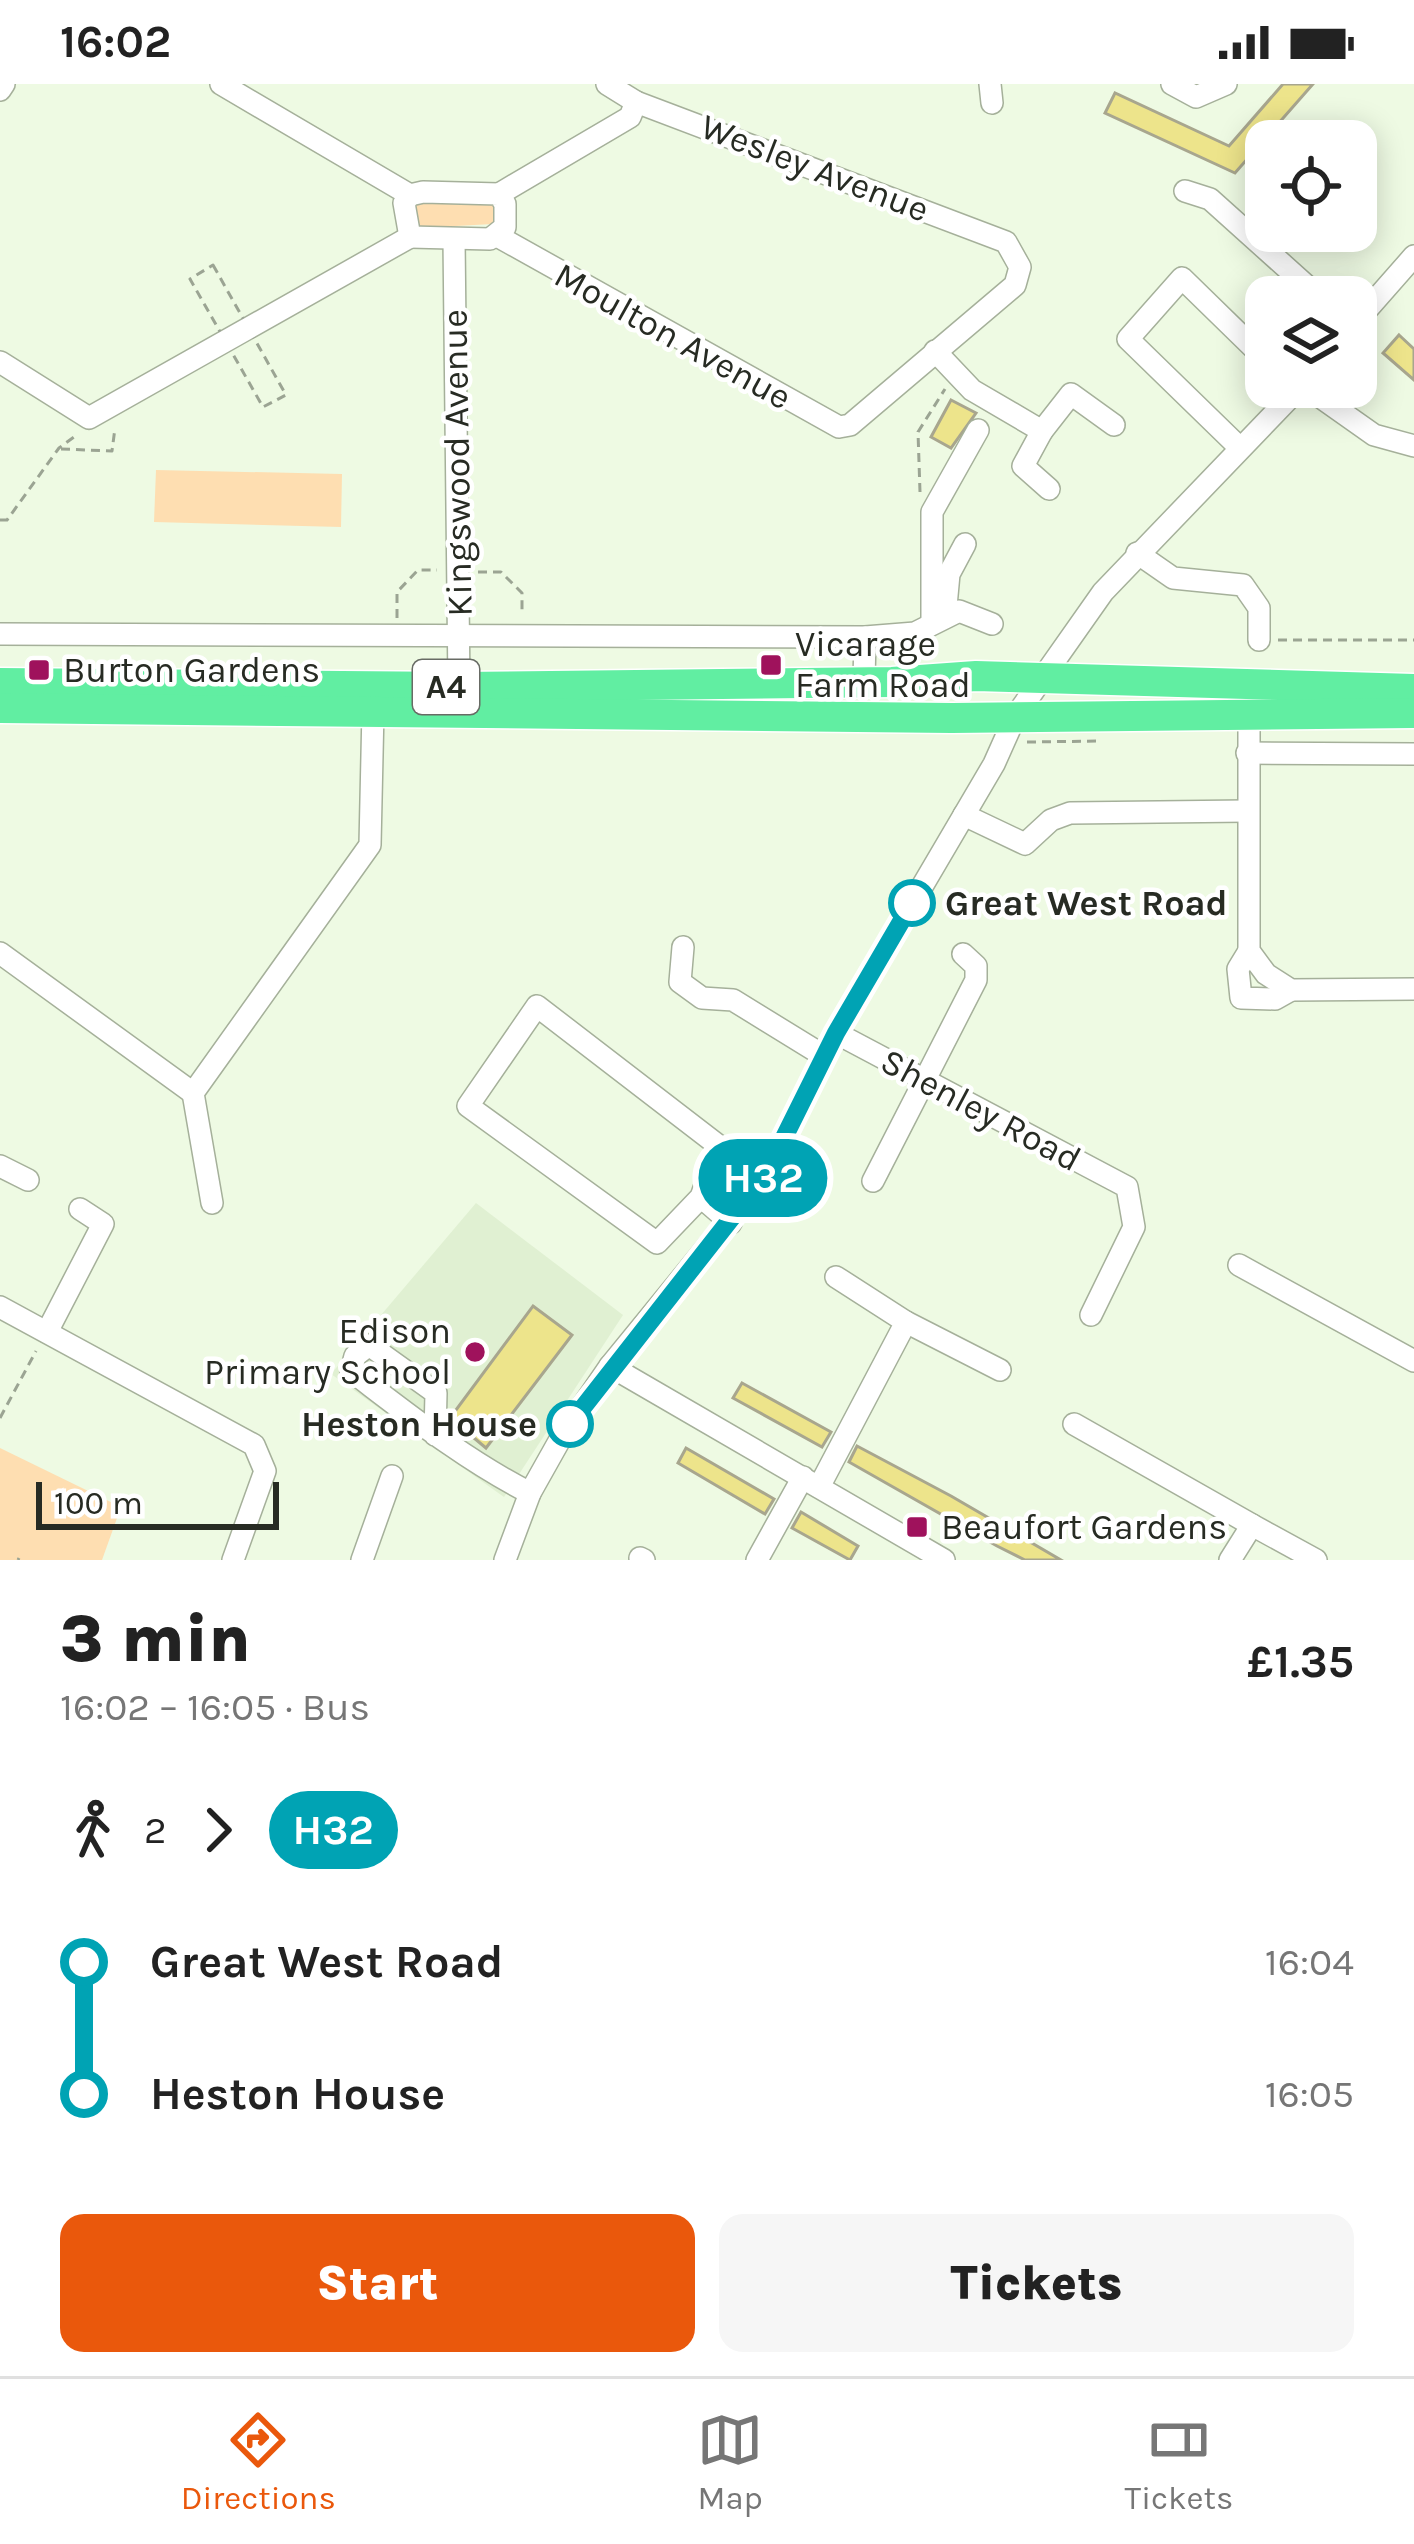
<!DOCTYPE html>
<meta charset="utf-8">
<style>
:root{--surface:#fff;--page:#f6f6f6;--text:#222;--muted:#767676;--line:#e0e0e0;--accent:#ea580c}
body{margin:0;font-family:Karla,sans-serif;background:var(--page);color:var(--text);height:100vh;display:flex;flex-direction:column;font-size:45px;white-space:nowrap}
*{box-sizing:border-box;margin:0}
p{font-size:39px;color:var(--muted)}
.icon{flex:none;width:66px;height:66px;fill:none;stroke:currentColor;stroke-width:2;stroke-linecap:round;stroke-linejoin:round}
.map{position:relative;height:1476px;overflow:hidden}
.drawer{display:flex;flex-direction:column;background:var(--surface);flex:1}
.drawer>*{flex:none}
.badge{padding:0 24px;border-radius:39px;font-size:42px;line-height:78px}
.tools{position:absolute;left:1245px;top:36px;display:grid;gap:24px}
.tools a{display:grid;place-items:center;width:132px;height:132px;border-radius:24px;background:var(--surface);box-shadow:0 6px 30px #0003;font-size:60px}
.scale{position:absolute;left:36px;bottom:30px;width:243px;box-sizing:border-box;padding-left:12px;border:6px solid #272b23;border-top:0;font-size:33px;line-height:42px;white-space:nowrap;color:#272b23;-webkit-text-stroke:9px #fff;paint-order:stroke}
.map>.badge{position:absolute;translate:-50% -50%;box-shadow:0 0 0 6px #fff}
.legs{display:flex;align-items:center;gap:18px;height:132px;padding:0 60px;font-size:39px}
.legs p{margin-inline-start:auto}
.summary{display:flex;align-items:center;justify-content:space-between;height:204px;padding:0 60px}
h1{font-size:66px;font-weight:800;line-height:90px}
.primary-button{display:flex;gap:24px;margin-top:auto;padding:24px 60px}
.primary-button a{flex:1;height:138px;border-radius:24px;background:var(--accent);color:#fff;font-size:48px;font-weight:800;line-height:138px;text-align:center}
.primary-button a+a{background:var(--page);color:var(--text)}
ul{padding:0 60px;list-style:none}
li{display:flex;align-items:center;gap:42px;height:132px;font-size:45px}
li i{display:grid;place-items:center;width:18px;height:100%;margin:0 15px;background:currentColor}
li i::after{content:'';width:30px;height:30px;margin:-15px;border:9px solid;border-radius:50%;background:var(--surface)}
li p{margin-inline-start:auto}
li:first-child i{background:linear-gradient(#0000 50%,currentColor 0)}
li:last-child i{background:linear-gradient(currentColor 50%,#0000 0)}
.status{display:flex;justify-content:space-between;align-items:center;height:84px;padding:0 60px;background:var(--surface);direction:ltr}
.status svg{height:33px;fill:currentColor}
.dock{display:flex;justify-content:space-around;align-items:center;height:168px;border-top:3px solid var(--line);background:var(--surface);font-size:33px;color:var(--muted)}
.dock a{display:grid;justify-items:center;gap:6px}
.dock .selected{color:var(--accent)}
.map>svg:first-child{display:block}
.built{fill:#e0f0d2}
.green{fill:#fedeb1}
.building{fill:#ede48b;stroke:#a8a68e;stroke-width:3}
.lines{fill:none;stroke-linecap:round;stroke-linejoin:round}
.minor-casing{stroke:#a5b09a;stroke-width:24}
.highway-casing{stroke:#fff;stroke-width:33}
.path{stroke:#9ba493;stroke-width:3;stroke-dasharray:9 6;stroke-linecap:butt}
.minor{stroke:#fff;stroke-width:21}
.highway{stroke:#61eea2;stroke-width:30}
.line-1-casing{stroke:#fff;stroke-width:27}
.line-1{stroke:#00a3b4;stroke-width:18}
.poi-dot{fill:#9f125c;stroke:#fff;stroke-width:4.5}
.stop-1-dot{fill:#fff;stroke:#00a3b4;stroke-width:6}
.labels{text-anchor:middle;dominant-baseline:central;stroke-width:9;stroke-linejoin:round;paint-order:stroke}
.shield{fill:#fff;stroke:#686b65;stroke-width:3}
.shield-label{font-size:33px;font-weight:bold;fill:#272b23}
.street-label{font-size:36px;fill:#272b23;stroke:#fff}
.poi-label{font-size:36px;fill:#272b23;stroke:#fff;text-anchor:start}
.stop-label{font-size:36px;font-weight:bold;fill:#272b23;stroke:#fff;text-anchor:start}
</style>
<div class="status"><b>16:02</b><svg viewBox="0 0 49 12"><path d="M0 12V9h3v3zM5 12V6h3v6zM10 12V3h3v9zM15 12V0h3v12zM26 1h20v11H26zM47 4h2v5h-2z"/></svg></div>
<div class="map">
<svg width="1414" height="1476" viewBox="0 0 1414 1476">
<rect width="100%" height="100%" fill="#eefae3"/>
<path class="built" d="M 476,1119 L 623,1231 L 504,1413 L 331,1290 Z"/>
<g class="green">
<path d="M 428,114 L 489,115 L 498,125 L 493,140 L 419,144 L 412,120 Z"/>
<path d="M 156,386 L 342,390 L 341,443 L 154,438 Z"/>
<path d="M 0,1364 L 121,1423 L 102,1476 L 0,1476 Z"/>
</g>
<g class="building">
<path d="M 1283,0 L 1313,0 L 1235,89 L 1105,29 L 1115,9 L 1229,62 Z"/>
<path d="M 1399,251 L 1414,265 L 1414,296 L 1383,269 Z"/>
<path d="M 951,316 L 976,329 L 951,364 L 931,353 Z"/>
<path d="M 533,1222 L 572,1251 L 486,1364 L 450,1334 Z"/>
<path d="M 742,1299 L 831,1348 L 822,1363 L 733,1314 Z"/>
<path d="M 857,1362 L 951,1412 L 1061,1476 L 1025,1476 L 997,1462 L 849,1378 Z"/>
<path d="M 686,1364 L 774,1415 L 765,1430 L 678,1379 Z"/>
<path d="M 801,1428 L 858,1462 L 850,1476 L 792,1444 Z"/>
</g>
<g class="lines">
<g class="minor-casing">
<g id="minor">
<path d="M 221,0 L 410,111"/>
<path d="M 990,0 L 992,19"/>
<path d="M 1172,0 L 1196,13 L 1226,0"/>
<path d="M 0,6 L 4,0"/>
<path d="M 1185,107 L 1210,115 L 1319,213"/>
<path d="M 423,108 L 499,110 L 505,120 L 505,143 L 490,155 L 410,153 L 404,119 L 410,111 Z"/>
<path d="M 499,110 L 630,33 L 636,18"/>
<path d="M 499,153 L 839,343 L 850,341 L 1015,201 L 1020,183 L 1006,158 L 636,18 L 607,0"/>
<path d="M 454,155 L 459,603"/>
<path d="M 1356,238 L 1414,172"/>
<path d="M 935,267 L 972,306 L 1042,347 L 1023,382 L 1049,405"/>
<path d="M 0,278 L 89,334 L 410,153"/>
<path d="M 1306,303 L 1374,351 L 1414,362"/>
<path d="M 1042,347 L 1071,310 L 1114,341"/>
<path d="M 1240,364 L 1128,255 L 1182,194 L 1266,276"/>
<path d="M 1137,469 L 1173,494 L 1243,501 L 1259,524 L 1259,556"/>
<path d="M 945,533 L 949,490 L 965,460"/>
<path d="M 932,539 L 932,428 L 978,346"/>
<path d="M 0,550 L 865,553 L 915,549 L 959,527 L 992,540"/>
<path d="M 864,597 L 865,553"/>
<path d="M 1249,629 L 1249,867 L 1266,890 L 1291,906 L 1414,905"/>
<path d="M 1247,669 L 1414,670"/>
<path d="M 964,731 L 1025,760 L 1051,736 L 1070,729 L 1247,727"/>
<path d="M 683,863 L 680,898 L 702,914 L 733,916 L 824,972"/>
<path d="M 1249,867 L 1238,885 L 1241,914 L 1275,915 L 1291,906"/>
<path d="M 0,869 L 193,1009"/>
<path d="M 836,949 L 1127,1103 L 1134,1143 L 1091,1231"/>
<path d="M 0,1082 L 28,1096"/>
<path d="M 873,1097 L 976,896 L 976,882 L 963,870"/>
<path d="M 701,1113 L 719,1062 L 537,922 L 468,1022 L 657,1159 L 701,1113 L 731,1139"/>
<path d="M 212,1119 L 193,1009 L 370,761 L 373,626"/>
<path d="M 1239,1181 L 1414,1277"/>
<path d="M 0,1223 L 254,1361 L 265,1387 L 233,1476"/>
<path d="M 906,1238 L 1000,1286"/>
<path d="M 47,1248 L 103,1140 L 80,1125"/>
<path d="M 610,1282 L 944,1476"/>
<path d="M 1074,1340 L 1252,1441"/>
<path d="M 435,1351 L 436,1309 L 369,1261 L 355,1272 L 351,1287 C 409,1331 465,1376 530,1409"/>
<path d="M 819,1403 L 906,1238 L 836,1193"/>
<path d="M 640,1474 L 644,1476"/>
<path d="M 362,1476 L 392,1392"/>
<path d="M 505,1476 L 530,1409 L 562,1352 L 610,1282 L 766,1091 L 836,949 L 994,680 L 1015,633 L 1103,508 L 1300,303"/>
<path d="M 757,1476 L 803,1393"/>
<path d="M 1230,1476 L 1252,1441 L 1316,1476"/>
</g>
</g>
<g class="highway-casing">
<g id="highway">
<path d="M 0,599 L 459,603 L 892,598 L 976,592 L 1414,605"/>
<path d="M 0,624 L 952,634 L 1414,629"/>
</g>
</g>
<g class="path">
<path d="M 213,181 L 286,311 L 263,323 L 190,195 Z"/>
<path d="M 61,365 L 112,367 L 115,344"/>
<path d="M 920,408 L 918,348 L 945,305"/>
<path d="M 0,436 L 7,436 L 59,364 L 78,350"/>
<path d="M 478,488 L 501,488 L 522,509 L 522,531"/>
<path d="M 397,534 L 397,508 L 418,486 L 437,486"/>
<path d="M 1278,556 L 1414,556"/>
<path d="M 1027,658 L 1101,657"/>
<path d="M 0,1334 L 36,1267"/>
<path d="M 18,1476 L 19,1474"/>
</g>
<use href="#minor" class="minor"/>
<use href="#highway" class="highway"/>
</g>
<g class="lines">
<g class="line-1-casing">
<path id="line-1" d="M 570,1340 L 766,1090 L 836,949 L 912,819"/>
</g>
<use href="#line-1" class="line-1"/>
</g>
<g class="poi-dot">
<rect x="759" y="569" width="24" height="24" rx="6"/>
<rect x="27" y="574" width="24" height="24" rx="6"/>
<circle cx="475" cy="1268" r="12"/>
<rect x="905" y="1431" width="24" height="24" rx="6"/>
</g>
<g class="stop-1-dot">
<circle cx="912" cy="819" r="21"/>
<circle cx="570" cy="1340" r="21"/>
</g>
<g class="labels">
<rect class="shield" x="413" y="576" width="66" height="54" rx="9"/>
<g class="shield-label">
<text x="446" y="603">A4</text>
</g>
<g class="street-label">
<text transform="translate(815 84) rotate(21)">Wesley Avenue</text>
<text transform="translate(673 252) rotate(29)">Moulton Avenue</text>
<text transform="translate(457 379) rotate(-91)">Kingswood Avenue</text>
<text transform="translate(981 1026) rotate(28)">Shenley Road</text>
</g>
<g class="poi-label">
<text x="795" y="560">Vicarage<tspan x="795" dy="41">Farm Road</tspan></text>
<text x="63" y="586">Burton Gardens</text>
<text x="451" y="1247" text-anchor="end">Edison<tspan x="451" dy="41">Primary School</tspan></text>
<text x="941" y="1443">Beaufort Gardens</text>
</g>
<g class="stop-label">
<text x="945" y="819">Great West Road</text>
<text x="537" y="1340" text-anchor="end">Heston House</text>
</g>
</g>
</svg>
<div class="tools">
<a><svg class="icon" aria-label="locate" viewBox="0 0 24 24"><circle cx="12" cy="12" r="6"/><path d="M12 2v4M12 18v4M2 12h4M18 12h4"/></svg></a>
<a><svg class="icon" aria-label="layers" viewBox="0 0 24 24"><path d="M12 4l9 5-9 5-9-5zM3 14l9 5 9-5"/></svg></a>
</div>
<div class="scale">100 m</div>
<b class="badge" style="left:763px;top:1094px;background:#00a3b4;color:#fff">H32</b>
</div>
<section class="drawer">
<div class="summary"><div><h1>3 min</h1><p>16:02 – 16:05 · Bus</p></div><b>£1.35</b></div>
<div class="legs"><svg class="icon" aria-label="walk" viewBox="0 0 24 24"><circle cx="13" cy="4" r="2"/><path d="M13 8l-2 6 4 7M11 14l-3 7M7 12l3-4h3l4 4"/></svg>2<svg class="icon" aria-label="forward" viewBox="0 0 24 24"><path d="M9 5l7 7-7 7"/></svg><b class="badge" style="background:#00a3b4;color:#fff">H32</b></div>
<ul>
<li><i style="color:#00a3b4"></i><b>Great West Road</b><p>16:04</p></li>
<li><i style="color:#00a3b4"></i><b>Heston House</b><p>16:05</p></li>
</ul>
<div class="primary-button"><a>Start</a><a>Tickets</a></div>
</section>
<nav class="dock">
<a class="selected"><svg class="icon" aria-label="directions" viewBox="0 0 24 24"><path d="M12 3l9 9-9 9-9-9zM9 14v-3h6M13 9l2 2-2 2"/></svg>Directions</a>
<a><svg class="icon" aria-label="map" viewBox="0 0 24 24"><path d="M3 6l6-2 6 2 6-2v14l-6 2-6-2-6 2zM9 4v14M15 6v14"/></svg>Map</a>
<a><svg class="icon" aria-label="tickets" viewBox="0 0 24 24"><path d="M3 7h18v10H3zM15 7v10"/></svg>Tickets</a>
</nav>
